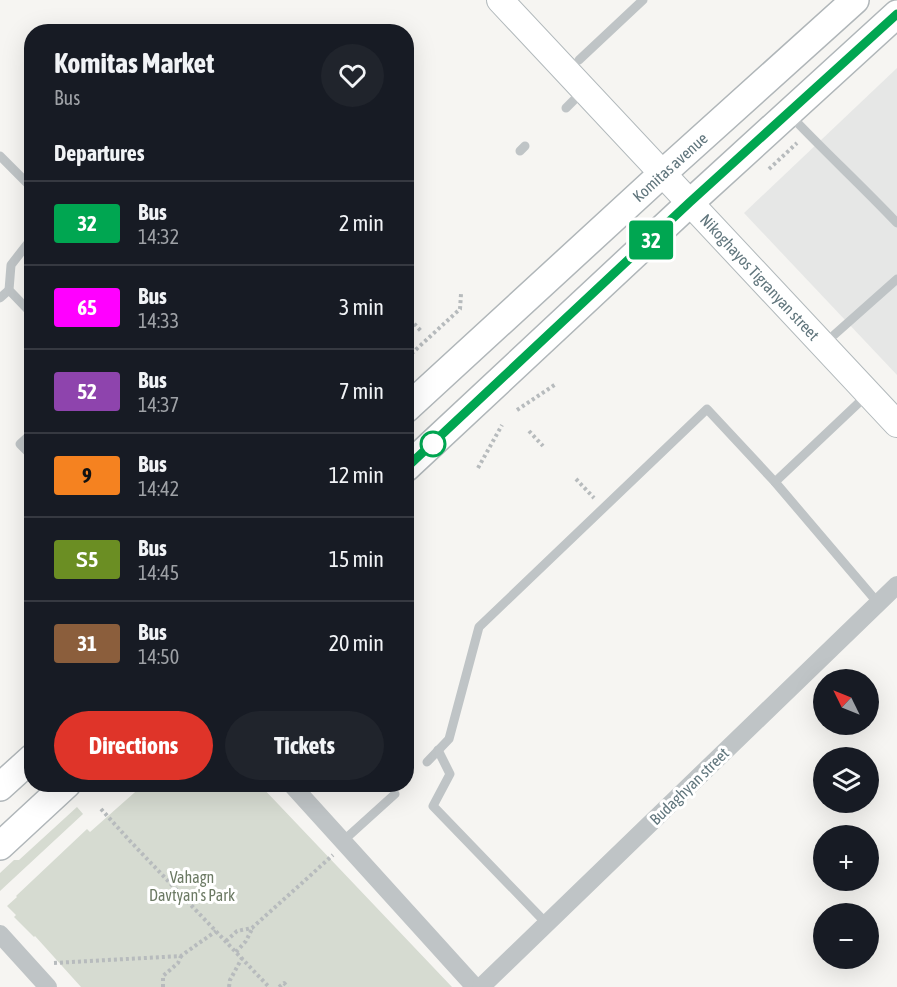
<!DOCTYPE html>
<meta charset="utf-8">
<style>
:root{--surface:#171b24;--page:#20242c;--text:#f1f3f6;--muted:#9ea1a6;--line:#363941;--accent:#df3429}
body{margin:0;font-family:"Asap Condensed","Noto Sans Armenian",sans-serif;background:var(--page);color:var(--text);height:100vh;display:flex;flex-direction:column;font-size:22px;white-space:nowrap}
*{box-sizing:border-box;margin:0}
p{font-size:20px;color:var(--muted)}
.icon{flex:none;width:33px;height:33px;fill:none;stroke:currentColor;stroke-width:2;stroke-linecap:round;stroke-linejoin:round}
.map{position:relative;flex:1;overflow:hidden}
.panel{position:absolute;left:24px;top:24px;width:390px;height:768px;display:flex;flex-direction:column;background:var(--surface);border-radius:24px;box-shadow:0 6px 24px #0002}
.panel>*{flex:none}
.badge{padding:0 12px;border-radius:4px;font-size:21px;line-height:39px}
.needle{width:39px;rotate:313deg}
.fabs{position:absolute;left:813px;top:669px;display:grid;gap:12px}
.fabs a{display:grid;place-items:center;width:66px;height:66px;border-radius:50%;background:var(--surface);box-shadow:0 6px 24px #0002;font-size:30px}
.map>.badge{position:absolute;translate:-50% -50%;box-shadow:0 0 0 3px #fff}
h2{padding:0 30px;font-size:22px;line-height:54px}
.round{display:grid;place-items:center;flex:none;width:63px;height:63px;border-radius:32px;background:var(--page)}
.overview{display:flex;align-items:center;justify-content:space-between;height:102px;padding:0 30px}
h1{font-size:28px;font-weight:700;line-height:45px}
.action{display:flex;gap:12px;margin-top:auto;padding:12px 30px}
.action a{flex:1;height:69px;border-radius:36px;background:var(--accent);color:#fff;font-size:24px;font-weight:700;line-height:69px;text-align:center}
.action a+a{background:var(--page);color:var(--text)}
ul{padding:0;list-style:none}
li{display:flex;align-items:center;gap:18px;height:84px;padding:0 30px;border-top:2px solid var(--line)}
li div{flex:1}
li b{display:block;font-size:22px}
li em{font-style:normal}
li .badge{min-width:66px;font-weight:700;text-align:center}
.map>svg:first-child{display:block}
.built{fill:#e6e7e6}
.green{fill:#d6dbd1}
.lines{fill:none;stroke-linecap:round;stroke-linejoin:round}
.secondary-casing{stroke:#b1b8bb;stroke-width:28}
.primary-casing{stroke:#b0b6b9;stroke-width:30}
.path{stroke:#b7bbbd;stroke-width:4;stroke-dasharray:3 3;stroke-linecap:butt}
.lane{stroke:#bfc4c6;stroke-width:9}
.street{stroke:#bfc4c6;stroke-width:18}
.secondary{stroke:#fff;stroke-width:26}
.primary{stroke:#fff;stroke-width:27}
.line-casing{stroke:#fff;stroke-width:14}
.line{stroke:#00a651;stroke-width:9}
.stop-dot{fill:#fff;stroke:#00a651;stroke-width:3}
.labels{text-anchor:middle;dominant-baseline:central;stroke-width:6;stroke-linejoin:round;paint-order:stroke}
.street-label{font-size:16px;fill:#61767d;stroke:#fff}
.park-label{font-size:16px;fill:#6c7a64;stroke:#fff}
</style>
<div class="map">
<svg width="897" height="987" viewBox="0 0 897 987">
<rect width="100%" height="100%" fill="#f6f5f2"/>
<path class="built" d="M 897,68 L 897,375 L 744,213 Z"/>
<g class="green">
<path d="M 143,785 L 260,785 L 452,987 L 81,987 L 35,936 L 34,937 L 14,917 L 16,915 L 7,906 L 17,897 L 16,896 L 87,829 L 90,832 Z"/>
<path d="M 77,807 L 83,814 L 0,891 L 0,873 L 14,860 L 19,860 Z"/>
</g>
<g class="lines">
<g class="secondary-casing">
<path id="secondary" d="M 500,0 L 897,424"/>
</g>
<g class="primary-casing">
<g id="primary">
<path d="M 406,409 L 663,173 L 855,0"/>
<path d="M 406,468 L 691,202 L 897,14"/>
<path d="M 0,787 L 32,758"/>
<path d="M 0,846 L 67,784"/>
</g>
</g>
<g class="path">
<path d="M 769,169 L 797,143"/>
<path d="M 406,315 L 421,331"/>
<path d="M 406,356 L 410,355 L 460,309 L 461,294"/>
<path d="M 517,410 L 556,384"/>
<path d="M 529,431 L 543,446"/>
<path d="M 478,468 L 502,425"/>
<path d="M 576,479 L 594,498"/>
<path d="M 266,784 L 274,793"/>
<path d="M 101,809 L 130,841 L 269,987"/>
<path d="M 226,941 L 237,931 L 252,928 L 333,855"/>
<path d="M 236,952 L 246,941 L 252,929"/>
<path d="M 54,963 L 181,956 L 216,931"/>
<path d="M 163,987 L 163,976 L 178,963 L 181,956"/>
<path d="M 229,987 L 230,980 L 242,958"/>
<path d="M 279,987 L 284,983 L 288,987"/>
</g>
<g class="lane">
<path d="M 579,60 L 643,0"/>
<path d="M 566,108 L 583,91"/>
<path d="M 790,115 C 825,152 862,186 897,223"/>
<path d="M 520,151 L 525,146"/>
<path d="M 0,156 L 32,188"/>
<path d="M 32,238 L 11,265 L 9,290 L 32,314"/>
<path d="M 0,298 L 9,290"/>
<path d="M 834,335 L 897,279"/>
<path d="M 32,433 L 20,444 L 32,456"/>
<path d="M 775,482 L 878,603"/>
<path d="M 438,750 L 450,774 L 433,806 L 547,924"/>
<path d="M 427,762 L 449,739 L 479,627 L 707,409 L 775,482 L 867,395"/>
<path d="M 343,841 L 395,794"/>
</g>
<g class="street">
<path d="M 291,784 L 475,987"/>
<path d="M 0,934 L 48,987"/>
<path d="M 481,987 L 897,585"/>
</g>
<use href="#secondary" class="secondary"/>
<use href="#primary" class="primary"/>
</g>
<g class="lines">
<g class="line-casing">
<path id="line" d="M 406,468 L 690,202 L 897,14"/>
</g>
<use href="#line" class="line"/>
</g>
<circle class="stop-dot" cx="433" cy="444" r="12"/>
<g class="labels">
<g class="street-label">
<text transform="translate(670 167) rotate(-42)">Komitas avenue</text>
<text transform="translate(760 277) rotate(47)">Nikoghayos Tigranyan street</text>
<text transform="translate(689 786) rotate(-44)">Budaghyan street</text>
</g>
<g class="park-label">
<text x="192" y="877">Vahagn<tspan x="192" dy="18">Davtyan's Park</tspan></text>
</g>
</g>
</svg>
<div class="fabs">
<a><svg class="needle" viewBox="-14 -14 28 28"><path d="M0-13l5 13h-10z" fill="#e53935"/><path d="M0 13l5-13h-10z" fill="#9ea1a6"/></svg></a>
<a><svg class="icon" aria-label="layers" viewBox="0 0 24 24"><path d="M12 4l9 5-9 5-9-5zM3 14l9 5 9-5"/></svg></a>
<a>+</a>
<a>−</a>
</div>
<b class="badge" style="left:651px;top:240px;background:#00a651;color:#fff">32</b>
<section class="panel">
<div class="overview"><div><h1>Komitas Market</h1><p>Bus</p></div><a class="round"><svg class="icon" aria-label="heart" viewBox="0 0 24 24"><path d="M12 20l-8-8c-3-5 5-10 8-4 3-6 11-1 8 4z"/></svg></a></div>
<h2>Departures</h2>
<ul>
<li><span class="badge" style="background:#00a651;color:#fff">32</span><div><b>Bus</b><p>14:32</p></div><em>2 min</em></li>
<li><span class="badge" style="background:#f0f;color:#fff">65</span><div><b>Bus</b><p>14:33</p></div><em>3 min</em></li>
<li><span class="badge" style="background:#8e44ad;color:#fff">52</span><div><b>Bus</b><p>14:37</p></div><em>7 min</em></li>
<li><span class="badge" style="background:#f58220;color:#111">9</span><div><b>Bus</b><p>14:42</p></div><em>12 min</em></li>
<li><span class="badge" style="background:#6b8e23;color:#fff">Տ5</span><div><b>Bus</b><p>14:45</p></div><em>15 min</em></li>
<li><span class="badge" style="background:#8b5e3c;color:#fff">31</span><div><b>Bus</b><p>14:50</p></div><em>20 min</em></li>
</ul>
<div class="action"><a>Directions</a><a>Tickets</a></div>
</section>
</div>
